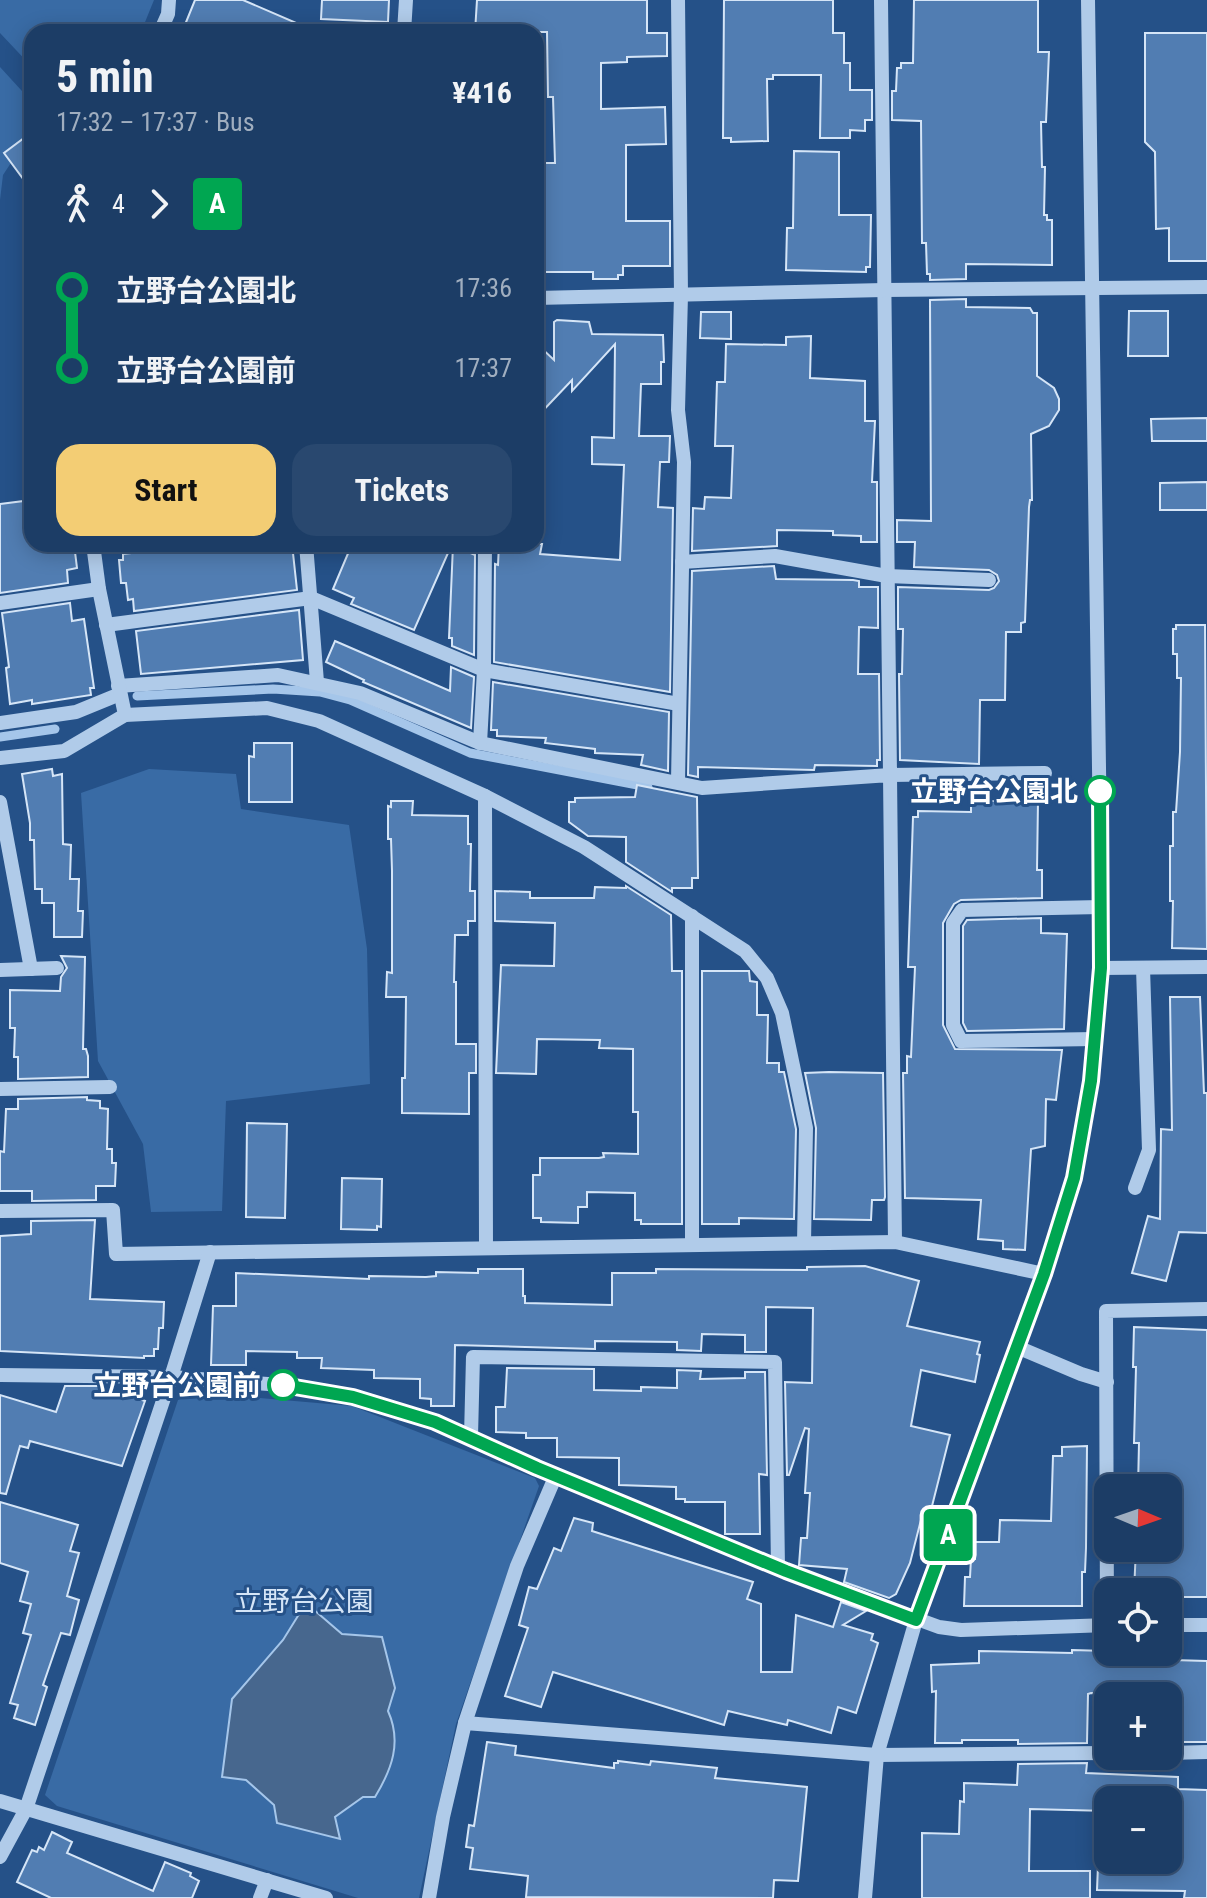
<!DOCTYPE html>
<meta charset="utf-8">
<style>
:root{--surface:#1c3d66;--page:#29486f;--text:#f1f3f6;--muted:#a0aebf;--line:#3a567a;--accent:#f3cd74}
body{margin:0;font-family:"Roboto Condensed","Noto Sans JP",sans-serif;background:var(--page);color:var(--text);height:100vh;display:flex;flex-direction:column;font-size:30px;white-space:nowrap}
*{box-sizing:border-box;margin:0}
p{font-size:26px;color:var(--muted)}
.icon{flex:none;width:44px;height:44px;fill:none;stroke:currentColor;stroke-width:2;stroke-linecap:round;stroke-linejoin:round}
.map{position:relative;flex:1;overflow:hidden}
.sheet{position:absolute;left:24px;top:24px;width:520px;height:528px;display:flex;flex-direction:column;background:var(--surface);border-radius:24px;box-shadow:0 4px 20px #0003,0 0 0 2px var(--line)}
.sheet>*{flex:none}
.badge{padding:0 16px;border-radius:6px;font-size:28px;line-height:52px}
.needle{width:52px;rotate:92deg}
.controls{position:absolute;left:1094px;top:1474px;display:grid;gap:16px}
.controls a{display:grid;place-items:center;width:88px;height:88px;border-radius:16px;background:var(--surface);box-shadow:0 4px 20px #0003,0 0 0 2px var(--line);font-size:40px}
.map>.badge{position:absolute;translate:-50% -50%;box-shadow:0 0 0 4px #fff}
.legs{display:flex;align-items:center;gap:12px;height:88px;padding:0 32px;font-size:26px}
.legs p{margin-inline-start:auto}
.summary{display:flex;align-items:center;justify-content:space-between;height:136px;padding:0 32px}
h1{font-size:44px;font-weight:700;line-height:60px}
.cta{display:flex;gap:16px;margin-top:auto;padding:16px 32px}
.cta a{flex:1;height:92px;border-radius:24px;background:var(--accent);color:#111;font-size:32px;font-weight:700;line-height:92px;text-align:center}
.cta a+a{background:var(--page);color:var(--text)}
ul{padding:0 32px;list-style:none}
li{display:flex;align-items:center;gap:28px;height:80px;font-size:30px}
li i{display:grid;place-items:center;width:12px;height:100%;margin:0 10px;background:currentColor}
li i::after{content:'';width:20px;height:20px;margin:-10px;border:6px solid;border-radius:50%;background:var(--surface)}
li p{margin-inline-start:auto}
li:first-child i{background:linear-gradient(#0000 50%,currentColor 0)}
li:last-child i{background:linear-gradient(currentColor 50%,#0000 0)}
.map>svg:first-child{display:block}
.green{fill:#396ba5}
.water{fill:#47678e;stroke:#a5c6ea;stroke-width:2}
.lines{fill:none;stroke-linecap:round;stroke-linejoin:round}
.stream{stroke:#a5c6ea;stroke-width:9}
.building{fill:#517db2;stroke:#d5e5f7;stroke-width:2}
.minor{stroke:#b0cbe9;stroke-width:14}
.line-1-casing{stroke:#fff;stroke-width:18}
.line-1{stroke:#00a651;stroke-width:12}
.stop-1-dot{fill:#fff;stroke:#00a651;stroke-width:4}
.labels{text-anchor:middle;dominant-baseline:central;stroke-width:6;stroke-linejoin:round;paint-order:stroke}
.stop-label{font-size:28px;font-weight:bold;fill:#fff;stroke:#255188;text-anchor:end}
.park-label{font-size:28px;fill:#d5e5f7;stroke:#255188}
</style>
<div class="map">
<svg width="1207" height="1898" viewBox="0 0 1207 1898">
<rect width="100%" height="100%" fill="#255188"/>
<g class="green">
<path d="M 0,0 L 154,0 L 141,32 L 32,32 L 32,67 L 0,33 Z"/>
<path d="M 0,67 L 32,102 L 32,131 L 3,175 L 0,200 Z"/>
<path d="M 149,769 L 236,774 L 241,809 L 349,825 L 367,949 L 370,1084 L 226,1101 L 222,1211 L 151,1212 L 143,1144 L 98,1061 L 81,793 Z"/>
<path d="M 191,1392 L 352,1406 L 535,1478 L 539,1486 L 456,1724 L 419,1898 L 358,1898 L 57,1806 L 45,1795 L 178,1400 Z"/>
</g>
<path class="water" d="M 306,1603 L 342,1634 L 382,1637 L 395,1688 L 388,1711 C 402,1742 392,1769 375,1797 L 363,1797 L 335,1817 L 340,1839 L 277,1823 L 274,1805 L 246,1780 L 222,1777 L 232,1699 L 283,1640 Z"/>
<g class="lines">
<g class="stream">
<path d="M 137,696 L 273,689 L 320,692 L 350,700 L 470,753 L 648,787"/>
<path d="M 0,737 L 55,729"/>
</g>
</g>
<g class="building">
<path d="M 195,0 L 243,0 L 317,32 L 182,32 Z"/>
<path d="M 322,0 L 389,0 L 388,22 L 321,19 Z"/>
<path d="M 477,0 L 647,0 L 647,33 L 667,33 L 667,56 L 627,57 L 627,62 L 601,63 L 601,109 L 665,107 L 666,144 L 626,145 L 626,221 L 670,221 L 670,266 L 623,266 L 623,275 L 618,275 L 618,279 L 593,279 L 593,272 L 538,272 L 536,163 L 555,163 L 553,97 L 548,97 L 547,32 L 475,32 Z"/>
<path d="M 724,0 L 833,0 L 833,33 L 844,33 L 844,63 L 850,63 L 850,90 L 872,90 L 872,120 L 865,120 L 865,131 L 850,130 L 850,138 L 820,138 L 821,75 L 773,75 L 773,79 L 767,79 L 768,141 L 731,142 L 731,138 L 723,138 Z"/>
<path d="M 914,0 L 1038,0 L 1038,52 L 1049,52 L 1046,122 L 1041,122 L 1042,167 L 1045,167 L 1044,215 L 1047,215 L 1047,220 L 1052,220 L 1052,265 L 966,264 L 966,279 L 930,280 L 930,274 L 927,274 L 926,243 L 922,243 L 921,121 L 892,120 L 892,91 L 896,91 L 897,68 L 901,68 L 901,63 L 913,63 Z"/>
<path d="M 1145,33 L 1207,33 L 1207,261 L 1169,261 L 1169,228 L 1156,229 L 1155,152 L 1145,142 Z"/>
<path d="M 32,132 L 32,191 L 4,153 Z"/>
<path d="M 794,151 L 839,152 L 839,215 L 871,215 L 870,267 L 866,267 L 866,272 L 786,270 L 787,228 L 793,228 Z"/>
<path d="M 966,299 L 966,307 L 1030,308 L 1033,313 L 1037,313 L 1037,376 L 1054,388 L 1059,399 L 1059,410 L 1049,426 L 1031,434 L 1032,500 L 1030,500 L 1029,507 L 1025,622 L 1021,623 L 1021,632 L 1006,632 L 1005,700 L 980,700 L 979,764 L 900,760 L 899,674 L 902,674 L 903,629 L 898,629 L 898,587 L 989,590 L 994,588 L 999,581 L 997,575 L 989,570 L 914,567 L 915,542 L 897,542 L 897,520 L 931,521 L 930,300 Z"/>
<path d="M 1129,311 L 1168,311 L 1168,356 L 1128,356 Z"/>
<path d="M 701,312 L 731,312 L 731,339 L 700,338 Z"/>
<path d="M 557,320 L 589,322 L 592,334 L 663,335 L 664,362 L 661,362 L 661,384 L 641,384 L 639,436 L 670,436 L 669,462 L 660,462 L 658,507 L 673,508 L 670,692 L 494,662 L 495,564 L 498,565 L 499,544 L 542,544 L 540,554 L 620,560 L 624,465 L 592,464 L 592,437 L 614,438 L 615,344 L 572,391 L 572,380 L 536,418 L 536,343 L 554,360 L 554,322 Z"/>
<path d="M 811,336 L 810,378 L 865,381 L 865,421 L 875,421 L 872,482 L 877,482 L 877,542 L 861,542 L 861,536 L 833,535 L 833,531 L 777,530 L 777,546 L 692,551 L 693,508 L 704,509 L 705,497 L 731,498 L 733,446 L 715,446 L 717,382 L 725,382 L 726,344 L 786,345 L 786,337 Z"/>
<path d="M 1207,418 L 1207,441 L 1152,441 L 1151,419 Z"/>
<path d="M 1207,482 L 1207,510 L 1160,510 L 1160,483 Z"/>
<path d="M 32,500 L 32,544 L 74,544 L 77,568 L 67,570 L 68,583 L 0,593 L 0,504 Z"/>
<path d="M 209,544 L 292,544 L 297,590 L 134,611 L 133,599 L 128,600 L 126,583 L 121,583 L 119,560 L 123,560 L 123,554 Z"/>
<path d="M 352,544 L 452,544 L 414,630 L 351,604 L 354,598 L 333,589 Z"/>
<path d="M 453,545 L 475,555 L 474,655 L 452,646 L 452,638 L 449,638 Z"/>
<path d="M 774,566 L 776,579 L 853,580 L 859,581 L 859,587 L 878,587 L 878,628 L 859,627 L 858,674 L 879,674 L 880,760 L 877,760 L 877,766 L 815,765 L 814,770 L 698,767 L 698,777 L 688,775 L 692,571 Z"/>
<path d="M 70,603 L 72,621 L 84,619 L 94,688 L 90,688 L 91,695 L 32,704 L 32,700 L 10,704 L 6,668 L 9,667 L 2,613 Z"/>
<path d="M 299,610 L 303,660 L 141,674 L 136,631 Z"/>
<path d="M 1176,625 L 1205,625 L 1207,949 L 1172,948 L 1173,901 L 1170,901 L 1170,846 L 1173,846 L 1173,812 L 1176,812 L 1180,752 L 1181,678 L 1177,678 L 1177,654 L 1173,654 L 1173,629 L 1176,629 Z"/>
<path d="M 335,641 L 450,691 L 451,667 L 474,677 L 471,728 L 363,682 L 364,680 L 326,662 Z"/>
<path d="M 493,682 L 669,712 L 668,771 L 641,765 L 643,755 L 595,753 L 595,749 L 545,743 L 546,738 L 497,736 L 497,730 L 491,730 Z"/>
<path d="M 254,743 L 292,743 L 292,802 L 249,802 L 249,756 L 254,757 Z"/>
<path d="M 52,769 L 53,776 L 62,774 L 63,844 L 71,845 L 70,879 L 79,879 L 78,911 L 83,911 L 82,937 L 54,937 L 54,903 L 42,903 L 42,889 L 35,889 L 34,840 L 30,840 L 30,823 L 22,774 Z"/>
<path d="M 637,785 L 697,797 L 698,878 L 692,878 L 692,888 L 672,888 L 672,892 L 626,862 L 626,837 L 588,836 L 569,822 L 569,802 L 575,802 L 575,798 L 635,797 Z"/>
<path d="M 391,801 L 413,801 L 412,815 L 468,816 L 468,844 L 471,844 L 470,891 L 475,891 L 475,921 L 468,921 L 468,935 L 455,935 L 454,982 L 456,982 L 456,1044 L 476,1044 L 476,1073 L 469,1073 L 469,1114 L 402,1113 L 402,1078 L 405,1078 L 406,997 L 386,997 L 387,972 L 392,973 L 392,871 L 391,839 L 388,839 L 388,806 L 391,807 Z"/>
<path d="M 971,801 L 1038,801 L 1037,870 L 1042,870 L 1042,898 L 961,900 L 954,904 L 943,923 L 943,1025 L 955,1049 L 1062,1050 L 1056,1100 L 1046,1099 L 1045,1146 L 1031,1149 L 1025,1250 L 1003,1249 L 1003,1241 L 978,1239 L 981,1200 L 905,1198 L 903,1073 L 907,1073 L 907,1056 L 911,1057 L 915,967 L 908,967 L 913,817 L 918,817 L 918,811 L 971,812 Z"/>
<path d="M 626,886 L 671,915 L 672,971 L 682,971 L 682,1224 L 641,1224 L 641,1220 L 635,1220 L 635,1193 L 587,1192 L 587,1207 L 578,1207 L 578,1223 L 541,1222 L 541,1218 L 533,1218 L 533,1175 L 540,1175 L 540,1158 L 599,1158 L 604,1157 L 603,1153 L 638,1154 L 638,1112 L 633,1112 L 633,1049 L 599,1048 L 600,1040 L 537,1039 L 536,1074 L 496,1073 L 501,965 L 554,966 L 555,923 L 495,921 L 495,891 L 530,892 L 530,898 L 594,898 L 595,887 L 626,888 Z"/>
<path d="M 1041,918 L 1041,933 L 1067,934 L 1064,1029 L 967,1031 L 963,1023 L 963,926 L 967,920 Z"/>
<path d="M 61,956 L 85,957 L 83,1049 L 86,1049 L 88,1056 L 88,1077 L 18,1079 L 18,1057 L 14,1057 L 15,1028 L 10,1028 L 10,990 L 60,991 L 61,977 L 67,968 Z"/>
<path d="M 702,971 L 749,971 L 750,981 L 757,982 L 757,1015 L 768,1015 L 767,1063 L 779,1063 L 779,1072 L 784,1072 L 796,1129 L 794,1219 L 739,1218 L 739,1224 L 702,1224 Z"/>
<path d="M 1170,997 L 1200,997 L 1204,1093 L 1207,1093 L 1207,1233 L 1179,1232 L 1166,1281 L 1132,1273 L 1148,1216 L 1160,1219 L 1161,1129 L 1172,1130 Z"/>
<path d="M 829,1072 L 883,1073 L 885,1197 L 884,1200 L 872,1200 L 871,1220 L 814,1219 L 816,1128 L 805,1073 Z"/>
<path d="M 87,1097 L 87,1100 L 100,1101 L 100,1108 L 108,1109 L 107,1149 L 112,1149 L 112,1163 L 116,1163 L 115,1186 L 96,1186 L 96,1200 L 32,1201 L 32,1191 L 0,1191 L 0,1151 L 4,1152 L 6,1109 L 18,1109 L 18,1099 Z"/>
<path d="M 247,1123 L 287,1124 L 285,1218 L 246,1217 Z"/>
<path d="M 342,1178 L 382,1179 L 381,1227 L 377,1226 L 377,1230 L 341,1229 Z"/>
<path d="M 95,1220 L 90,1299 L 164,1302 L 163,1328 L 159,1328 L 158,1349 L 154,1349 L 154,1356 L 144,1356 L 144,1358 L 0,1351 L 0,1236 L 31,1234 L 31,1221 Z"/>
<path d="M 865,1266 L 919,1281 L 907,1326 L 980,1342 L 977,1354 L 980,1355 L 975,1382 L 921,1370 L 911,1426 L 950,1435 L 930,1514 L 923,1512 L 910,1563 L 896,1594 L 889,1598 L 844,1582 L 847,1569 L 799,1565 L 801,1538 L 807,1538 L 810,1493 L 805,1493 L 809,1429 L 805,1428 L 789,1475 L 787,1475 L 785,1382 L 812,1383 L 813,1308 L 766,1307 L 766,1352 L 745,1352 L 745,1335 L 702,1334 L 701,1351 L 677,1350 L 677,1342 L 595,1341 L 595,1349 L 455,1345 L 454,1406 L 431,1406 L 431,1399 L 420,1398 L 420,1379 L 374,1378 L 374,1370 L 321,1368 L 322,1358 L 297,1358 L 297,1352 L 246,1351 L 246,1365 L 211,1365 L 213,1306 L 236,1306 L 236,1273 L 369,1279 L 369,1276 L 426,1277 L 436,1276 L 436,1272 L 478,1273 L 478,1269 L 523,1269 L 523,1296 L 525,1296 L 525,1303 L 612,1305 L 612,1273 L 656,1273 L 656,1269 L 807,1270 L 807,1267 Z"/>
<path d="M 1134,1327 L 1207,1330 L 1207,1597 L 1168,1597 L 1168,1592 L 1134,1592 L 1136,1548 L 1168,1548 L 1168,1488 L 1138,1488 L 1139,1443 L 1134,1443 L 1136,1367 L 1133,1367 Z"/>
<path d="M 507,1368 L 594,1369 L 594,1390 L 641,1391 L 641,1387 L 677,1388 L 677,1370 L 701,1371 L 700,1379 L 745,1378 L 745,1372 L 765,1372 L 767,1475 L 759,1474 L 760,1534 L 725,1534 L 725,1502 L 685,1502 L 685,1499 L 676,1499 L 676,1487 L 619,1485 L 619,1458 L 557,1457 L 557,1438 L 526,1438 L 526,1433 L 496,1432 L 496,1407 L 505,1407 Z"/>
<path d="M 65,1386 L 100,1386 L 145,1401 L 122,1466 L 30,1441 L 28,1448 L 20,1446 L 6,1494 L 0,1493 L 0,1395 L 56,1412 Z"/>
<path d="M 1087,1446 L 1086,1548 L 1085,1572 L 1082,1572 L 1082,1606 L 964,1606 L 965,1577 L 970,1577 L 971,1559 L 975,1559 L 975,1542 L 999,1542 L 1000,1520 L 1051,1521 L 1053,1456 L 1062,1456 L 1062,1447 Z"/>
<path d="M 0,1502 L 78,1525 L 70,1551 L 79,1553 L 67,1596 L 79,1600 L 70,1635 L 61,1633 L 43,1685 L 47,1687 L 35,1725 L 14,1718 L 18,1705 L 10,1703 L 31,1635 L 23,1633 L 31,1604 L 20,1601 L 28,1572 L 0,1563 Z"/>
<path d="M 574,1518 L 593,1523 L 592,1531 L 753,1582 L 747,1599 L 761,1604 L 761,1672 L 792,1672 L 796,1615 L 833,1627 L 841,1602 L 866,1611 L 843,1625 L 873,1634 L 871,1640 L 878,1643 L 856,1713 L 838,1707 L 831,1733 L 788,1720 L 787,1725 L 728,1711 L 724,1725 L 553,1672 L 541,1707 L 505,1696 L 528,1628 L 519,1625 L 529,1587 L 537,1589 L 554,1548 L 561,1551 Z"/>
<path d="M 1072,1650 L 1140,1652 L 1139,1659 L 1207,1661 L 1207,1742 L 1168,1742 L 1168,1695 L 1091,1693 L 1088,1694 L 1087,1743 L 1018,1744 L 1018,1740 L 962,1740 L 962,1743 L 935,1743 L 936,1691 L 932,1692 L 931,1665 L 979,1663 L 979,1651 L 1072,1653 Z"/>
<path d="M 487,1742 L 516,1746 L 515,1755 L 614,1768 L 614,1763 L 618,1763 L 618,1761 L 650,1765 L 651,1761 L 717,1768 L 715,1778 L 807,1787 L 798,1881 L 774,1880 L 773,1898 L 526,1897 L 528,1876 L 470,1869 L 473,1848 L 466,1847 L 469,1825 L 474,1826 Z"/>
<path d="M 1087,1763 L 1086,1773 L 1178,1777 L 1178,1789 L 1207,1790 L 1207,1898 L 1184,1898 L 1185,1891 L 1097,1890 L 1098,1865 L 1169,1867 L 1168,1800 L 1108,1800 L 1108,1811 L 1030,1809 L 1029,1871 L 1090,1871 L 1090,1898 L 922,1898 L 922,1833 L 959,1834 L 960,1801 L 964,1802 L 964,1783 L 1017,1785 L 1018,1764 Z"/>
<path d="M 52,1832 L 72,1842 L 67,1853 L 153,1891 L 165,1862 L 191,1873 L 190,1876 L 199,1881 L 192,1898 L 51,1898 L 17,1882 L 32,1850 L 37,1852 L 39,1847 L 44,1850 Z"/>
</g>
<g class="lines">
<g class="minor">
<path d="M 678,0 L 681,295 L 678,410 L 684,462 L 678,781"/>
<path d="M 881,0 L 890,775 L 1045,773"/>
<path d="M 160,32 L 168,14 L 169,0"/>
<path d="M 404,32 L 406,0"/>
<path d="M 536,298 L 884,290 L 1207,287"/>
<path d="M 306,544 L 317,682"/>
<path d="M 682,562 L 775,556 L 887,576 L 989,580"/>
<path d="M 0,603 L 99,589 L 93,544"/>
<path d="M 106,625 L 311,598 L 484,670 L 679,704"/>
<path d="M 118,686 L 278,675 L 360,693 L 480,743 L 702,788 L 890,775 L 895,1242"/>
<path d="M 125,715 L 267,708 L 319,721 L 485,796 L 584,847 L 745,951 L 767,978 L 782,1013 L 806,1128 L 804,1243"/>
<path d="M 0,723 L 76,712 L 120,694"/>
<path d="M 480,743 L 484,670 L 485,544"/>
<path d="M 0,758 L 64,751 L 125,715 L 99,589"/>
<path d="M 485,796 L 486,1248"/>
<path d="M 0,802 L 31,969"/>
<path d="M 1101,968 L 1207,967"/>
<path d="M 0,970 L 57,968"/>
<path d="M 1095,1039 L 961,1041 L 953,1025 L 953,923 L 962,910 L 1101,907"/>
<path d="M 0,1089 L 110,1087"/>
<path d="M 1135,1188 L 1149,1150 L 1143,968"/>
<path d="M 0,1211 L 113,1210 L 116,1254 L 895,1242 L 1044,1274"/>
<path d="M 692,1245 L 692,916"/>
<path d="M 1017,1347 L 1081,1374 L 1107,1382"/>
<path d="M 0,1375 L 171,1377 L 282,1385 L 353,1397 L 435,1422 L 537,1468 L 786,1571 L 939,1627 L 961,1630 L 1108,1625"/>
<path d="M 471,1436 L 473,1357 L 775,1362 L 778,1568"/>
<path d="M 1107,1625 L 1106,1311 L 1207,1309"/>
<path d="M 1168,1625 L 1207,1625"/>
<path d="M 465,1723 L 517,1566 L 556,1475"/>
<path d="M 1168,1753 L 1207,1752"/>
<path d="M 0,1801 L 326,1898"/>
<path d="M 0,1857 L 26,1809 L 171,1377 L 210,1252"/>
<path d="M 260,1898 L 267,1880"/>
<path d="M 429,1898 L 443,1817 L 465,1723 L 877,1755 L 1108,1753"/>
<path d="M 865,1898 L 877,1755 L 916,1620 L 1044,1274 L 1074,1178 L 1091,1081 L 1101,968 L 1101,907 L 1088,0"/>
</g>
</g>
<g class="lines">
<g class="line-1-casing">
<path id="line-1" d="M 283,1385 L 353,1397 L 435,1422 L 537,1468 L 786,1571 L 916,1620 L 1044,1274 L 1074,1178 L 1091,1081 L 1101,968 L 1100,791"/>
</g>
<use href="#line-1" class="line-1"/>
</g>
<g class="stop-1-dot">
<circle cx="1100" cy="791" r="14"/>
<circle cx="283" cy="1385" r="14"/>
</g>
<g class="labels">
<g class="stop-label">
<text x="1078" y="791">立野台公園北</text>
<text x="261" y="1385">立野台公園前</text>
</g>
<g class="park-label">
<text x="304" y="1601">立野台公園</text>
</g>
</g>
</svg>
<div class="controls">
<a><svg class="needle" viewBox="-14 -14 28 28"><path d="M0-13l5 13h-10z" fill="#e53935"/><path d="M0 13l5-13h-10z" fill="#a0aebf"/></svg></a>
<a><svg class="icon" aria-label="locate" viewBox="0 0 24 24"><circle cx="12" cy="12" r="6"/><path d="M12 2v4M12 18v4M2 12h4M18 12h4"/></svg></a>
<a>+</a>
<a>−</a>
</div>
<b class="badge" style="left:948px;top:1535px;background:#00a651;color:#fff">A</b>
<section class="sheet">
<div class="summary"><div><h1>5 min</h1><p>17:32 – 17:37 · Bus</p></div><b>¥416</b></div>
<div class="legs"><svg class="icon" aria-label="walk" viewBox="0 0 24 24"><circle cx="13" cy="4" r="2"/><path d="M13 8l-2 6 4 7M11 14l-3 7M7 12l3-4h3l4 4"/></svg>4<svg class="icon" aria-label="forward" viewBox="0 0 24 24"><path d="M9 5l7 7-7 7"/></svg><b class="badge" style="background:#00a651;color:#fff">A</b></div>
<ul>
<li><i style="color:#00a651"></i><b>立野台公園北</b><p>17:36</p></li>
<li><i style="color:#00a651"></i><b>立野台公園前</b><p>17:37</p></li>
</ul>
<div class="cta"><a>Start</a><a>Tickets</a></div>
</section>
</div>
